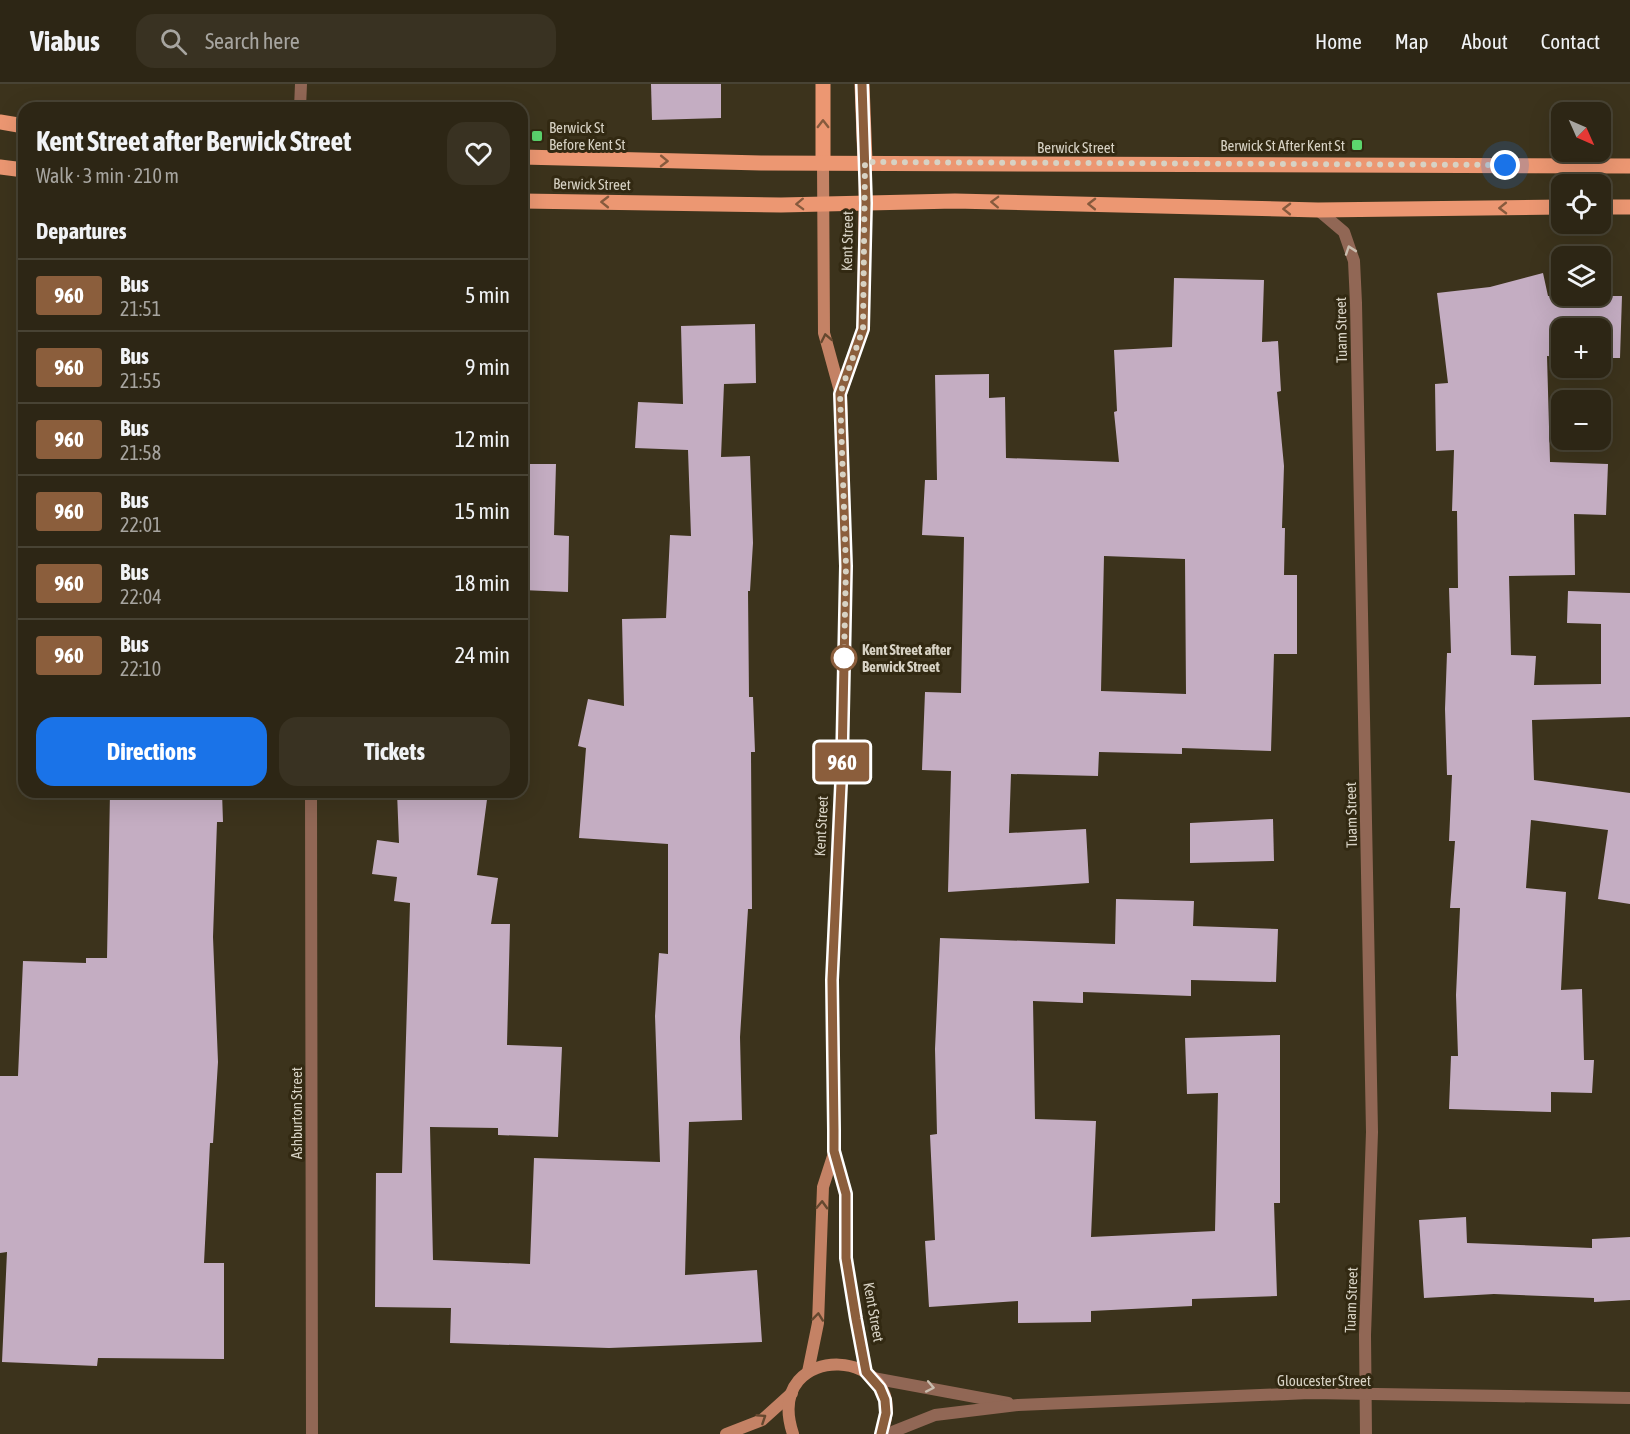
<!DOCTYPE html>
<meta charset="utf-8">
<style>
:root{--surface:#2d2615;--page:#393222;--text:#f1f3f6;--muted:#a7a5a0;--line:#484334;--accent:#1a73e8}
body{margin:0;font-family:"Asap Condensed",sans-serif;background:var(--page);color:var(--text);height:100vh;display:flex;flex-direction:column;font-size:22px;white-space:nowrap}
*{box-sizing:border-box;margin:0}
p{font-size:20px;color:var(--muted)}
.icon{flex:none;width:33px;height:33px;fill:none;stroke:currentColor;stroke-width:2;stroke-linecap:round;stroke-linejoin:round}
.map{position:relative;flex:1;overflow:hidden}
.drawer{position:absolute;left:18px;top:18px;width:510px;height:696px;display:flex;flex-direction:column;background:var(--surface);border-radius:18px;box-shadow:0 6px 24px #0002,0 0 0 2px var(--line)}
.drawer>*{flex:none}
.badge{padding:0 12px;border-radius:4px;font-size:21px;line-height:39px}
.needle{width:39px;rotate:135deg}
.tools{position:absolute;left:1551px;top:18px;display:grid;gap:12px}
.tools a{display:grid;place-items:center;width:60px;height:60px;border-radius:12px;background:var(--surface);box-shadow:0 6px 24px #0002,0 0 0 2px var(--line);font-size:30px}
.you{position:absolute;width:30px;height:30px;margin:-15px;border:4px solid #fff;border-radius:50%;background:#1a73e8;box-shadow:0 0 0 9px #1a73e833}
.map>.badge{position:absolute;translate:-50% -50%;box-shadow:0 0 0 3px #fff}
h2{padding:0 18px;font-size:22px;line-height:54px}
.round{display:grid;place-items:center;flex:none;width:63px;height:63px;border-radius:18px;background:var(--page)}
.headline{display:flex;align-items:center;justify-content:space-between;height:102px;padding:0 18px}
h1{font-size:28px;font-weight:700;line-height:45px}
.primary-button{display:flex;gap:12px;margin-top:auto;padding:12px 18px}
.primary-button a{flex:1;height:69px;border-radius:18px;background:var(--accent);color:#fff;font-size:24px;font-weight:700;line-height:69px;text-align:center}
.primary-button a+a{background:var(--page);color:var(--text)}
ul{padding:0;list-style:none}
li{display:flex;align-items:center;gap:18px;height:72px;padding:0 18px;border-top:2px solid var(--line)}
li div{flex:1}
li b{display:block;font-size:22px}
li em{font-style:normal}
li .badge{min-width:66px;font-weight:700;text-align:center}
header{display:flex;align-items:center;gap:36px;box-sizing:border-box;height:84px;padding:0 30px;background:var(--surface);border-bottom:2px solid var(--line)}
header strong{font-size:28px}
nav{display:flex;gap:33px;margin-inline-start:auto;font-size:21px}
.search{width:420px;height:54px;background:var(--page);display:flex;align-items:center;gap:15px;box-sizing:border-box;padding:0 21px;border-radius:18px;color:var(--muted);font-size:22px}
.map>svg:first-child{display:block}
.building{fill:#c4adc2;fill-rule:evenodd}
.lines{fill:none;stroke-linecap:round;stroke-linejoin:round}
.street{stroke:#916755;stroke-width:12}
.secondary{stroke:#c48265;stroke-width:12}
.primary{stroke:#ec9772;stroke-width:15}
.oneway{stroke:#865a3d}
.oneway2{stroke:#c9bdae}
.oneway3{stroke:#65482f}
.line-casing{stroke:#fff;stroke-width:14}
.line{stroke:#8b5e3c;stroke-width:9}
.walk{stroke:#d7d2c4;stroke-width:6;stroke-dasharray:0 10.8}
.poi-dot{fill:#5cd56d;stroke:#322912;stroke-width:2}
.stop-dot{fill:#fff;stroke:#8b5e3c;stroke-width:3}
.labels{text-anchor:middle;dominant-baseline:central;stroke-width:6;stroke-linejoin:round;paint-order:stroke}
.poi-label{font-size:15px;fill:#d7d2c4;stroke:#322912;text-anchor:start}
.street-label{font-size:15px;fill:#d7d2c4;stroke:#322912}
.stop-label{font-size:15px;font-weight:bold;fill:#d7d2c4;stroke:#322912;text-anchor:start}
</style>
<header>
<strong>Viabus</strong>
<div class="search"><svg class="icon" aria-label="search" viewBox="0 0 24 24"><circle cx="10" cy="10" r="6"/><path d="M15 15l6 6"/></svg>Search here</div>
<nav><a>Home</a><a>Map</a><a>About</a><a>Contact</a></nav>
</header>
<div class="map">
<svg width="1630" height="1350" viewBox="0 0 1630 1350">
<rect width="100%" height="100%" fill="#3c331c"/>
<g class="building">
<path d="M 651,0 L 721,0 L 721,34 L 652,36 Z"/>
<path d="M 1543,189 L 1548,212 L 1622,212 L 1620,274 L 1600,274 L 1600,244 L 1562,244 L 1562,273 L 1547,272 L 1550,378 L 1608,380 L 1606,431 L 1574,430 L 1575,491 L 1509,492 L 1511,571 L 1536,572 L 1534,601 L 1601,600 L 1601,540 L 1567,539 L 1568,507 L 1630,509 L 1630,633 L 1532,636 L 1534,696 L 1630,709 L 1630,820 L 1598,815 L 1608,746 L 1531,736 L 1526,804 L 1566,808 L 1561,906 L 1582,905 L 1584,976 L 1594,976 L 1592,1009 L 1551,1008 L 1551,1028 L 1449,1025 L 1451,972 L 1458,972 L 1456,911 L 1460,824 L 1450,824 L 1455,757 L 1449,757 L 1452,691 L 1447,691 L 1445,625 L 1447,569 L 1451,569 L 1449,504 L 1458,504 L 1457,427 L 1452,427 L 1454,366 L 1436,367 L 1435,300 L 1448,299 L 1437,209 L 1490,203 Z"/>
<path d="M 1174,194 L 1264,196 L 1262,258 L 1278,257 L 1281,307 L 1277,308 L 1284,382 L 1282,444 L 1285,444 L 1284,491 L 1297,491 L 1297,570 L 1274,570 L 1271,667 L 1182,664 L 1182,670 L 1099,668 L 1098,692 L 1011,690 L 1009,749 L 1086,745 L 1089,799 L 948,808 L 951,687 L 922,686 L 925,608 L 961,609 L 964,453 L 922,451 L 925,396 L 937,396 L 935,291 L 989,290 L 989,314 L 1005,313 L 1006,374 L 1119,378 L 1114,328 L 1117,327 L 1114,266 L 1172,263 ZM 1104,472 L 1185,475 L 1186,610 L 1101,607 Z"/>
<path d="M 755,240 L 756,299 L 724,300 L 721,373 L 750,372 L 753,459 L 750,507 L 748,507 L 749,613 L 753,613 L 755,668 L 751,668 L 752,825 L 748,825 L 740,953 L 742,1036 L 689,1038 L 685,1191 L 757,1186 L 762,1258 L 609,1264 L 450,1259 L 451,1224 L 375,1223 L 376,1089 L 402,1089 L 410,819 L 394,817 L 397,793 L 372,790 L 377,756 L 399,759 L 397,708 L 488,708 L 477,791 L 498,794 L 491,840 L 510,840 L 507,961 L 562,963 L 558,1053 L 498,1051 L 498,1044 L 430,1043 L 433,1176 L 530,1180 L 534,1074 L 660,1078 L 655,932 L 659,869 L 668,870 L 668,760 L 579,754 L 586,664 L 578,662 L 588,615 L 624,622 L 622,535 L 666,534 L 670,451 L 691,452 L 688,366 L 635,364 L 638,318 L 683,320 L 681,242 Z"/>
<path d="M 522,380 L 556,380 L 554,451 L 569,452 L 568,508 L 522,506 Z"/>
<path d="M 110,708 L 222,708 L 223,738 L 217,738 L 213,853 L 218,978 L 213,1059 L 210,1059 L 204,1179 L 224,1179 L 224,1275 L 98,1274 L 97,1282 L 2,1278 L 7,1168 L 0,1169 L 0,992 L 18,992 L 23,877 L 86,879 L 86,874 L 107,874 Z"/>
<path d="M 1273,735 L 1274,777 L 1190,779 L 1190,739 Z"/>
<path d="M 1116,815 L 1194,817 L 1193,842 L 1278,845 L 1276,898 L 1191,896 L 1191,912 L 1083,908 L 1083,919 L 1033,917 L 1035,1035 L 1096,1037 L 1091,1153 L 1215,1147 L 1218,1009 L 1187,1010 L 1185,954 L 1280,951 L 1280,1119 L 1274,1119 L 1277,1212 L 1192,1215 L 1192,1222 L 1091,1227 L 1091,1238 L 1018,1239 L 1018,1217 L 929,1223 L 925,1157 L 935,1156 L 930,1051 L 937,1050 L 935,965 L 940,854 L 1115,860 Z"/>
<path d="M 1466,1133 L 1467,1159 L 1592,1164 L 1592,1155 L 1630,1153 L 1630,1216 L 1594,1218 L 1594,1214 L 1494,1210 L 1424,1214 L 1419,1136 Z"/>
</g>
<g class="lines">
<g class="street">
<path d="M 300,24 L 301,0"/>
<path d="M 1318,126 L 1344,148 L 1354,177 L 1356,219 L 1372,1048 L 1365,1251 L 1366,1350"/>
<path d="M 311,708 L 312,1350"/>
<path d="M 873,1294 L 1008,1319"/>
<path d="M 887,1350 L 935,1331 L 1018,1321 L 1310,1309 L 1630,1314"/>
</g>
<g class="secondary">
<path d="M 823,79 L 824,249 L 841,311 L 846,482 L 842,678 L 832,896 L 834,1067 L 846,1110 L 846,1174 L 866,1288"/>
<path d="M 841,309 L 863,245 L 865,78"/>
<path d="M 808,1288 L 818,1239 L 823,1103 L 834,1069"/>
<path d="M 726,1350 L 762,1336 L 792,1309"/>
<path d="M 793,1350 C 761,1253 918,1262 881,1350"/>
</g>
<g class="primary">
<path d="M 823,0 L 823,79"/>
<path d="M 862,0 L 865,78"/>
<path d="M 0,38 L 24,42"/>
<path d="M 522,73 L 761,79 L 1630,82"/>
<path d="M 0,83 L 24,86"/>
<path d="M 522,117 L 781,121 L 955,117 L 1318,126 L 1562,123"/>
<path d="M 1600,123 L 1630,123"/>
</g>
</g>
<defs><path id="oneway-chevron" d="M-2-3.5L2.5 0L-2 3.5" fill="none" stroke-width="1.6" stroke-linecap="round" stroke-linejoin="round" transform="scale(1.5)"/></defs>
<g class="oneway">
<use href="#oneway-chevron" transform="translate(823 40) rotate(-90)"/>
<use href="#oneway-chevron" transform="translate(664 77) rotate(1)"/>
<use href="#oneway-chevron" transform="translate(605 118) rotate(-179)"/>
<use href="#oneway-chevron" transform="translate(995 118) rotate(-178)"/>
<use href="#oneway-chevron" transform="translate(800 120) rotate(178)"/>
<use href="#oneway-chevron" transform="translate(1092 120) rotate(-179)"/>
<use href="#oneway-chevron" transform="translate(1503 124) rotate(179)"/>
<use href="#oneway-chevron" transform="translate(1287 125) rotate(-179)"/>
</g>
<g class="oneway2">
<use href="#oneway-chevron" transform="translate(1350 166) rotate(-109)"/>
<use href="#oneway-chevron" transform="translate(930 1303) rotate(11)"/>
</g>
<g class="oneway3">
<use href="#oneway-chevron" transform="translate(826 254) rotate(-101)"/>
<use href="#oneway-chevron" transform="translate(822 1121) rotate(-88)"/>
<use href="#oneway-chevron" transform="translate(818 1233) rotate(-84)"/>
<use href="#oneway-chevron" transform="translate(762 1334) rotate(-33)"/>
</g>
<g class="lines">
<g class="line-casing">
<path id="line" d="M 862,0 L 866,119 L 863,245 L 840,310 L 846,482 L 842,678 L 832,896 L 834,1046 L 834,1067 L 846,1110 L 846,1174 L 856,1235 L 866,1288 L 880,1304 L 885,1316 L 886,1329 L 881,1350"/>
</g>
<use href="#line" class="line"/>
<path class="walk" d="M 844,574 L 846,482 L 840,310 L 863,245 L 865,78 L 1505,81"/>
</g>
<g class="poi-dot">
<rect x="531" y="46" width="12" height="12" rx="3"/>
<rect x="1351" y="55" width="12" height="12" rx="3"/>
</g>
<circle class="stop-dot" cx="844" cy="574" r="12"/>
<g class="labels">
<g class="poi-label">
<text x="549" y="43">Berwick St<tspan x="549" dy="17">Before Kent St</tspan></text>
<text x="1345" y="61" text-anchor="end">Berwick St After Kent St</text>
</g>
<g class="street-label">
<text x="1076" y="63">Berwick Street</text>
<text transform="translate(592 100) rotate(1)">Berwick Street</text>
<text transform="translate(847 157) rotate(-89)">Kent Street</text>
<text transform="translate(1341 246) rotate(-91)">Tuam Street</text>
<text transform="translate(1351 731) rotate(-91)">Tuam Street</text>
<text transform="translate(821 742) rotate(-87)">Kent Street</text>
<text transform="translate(296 1029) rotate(-90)">Ashburton Street</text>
<text transform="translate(1351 1216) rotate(-88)">Tuam Street</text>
<text transform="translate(874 1228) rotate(80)">Kent Street</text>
<text x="1324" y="1296">Gloucester Street</text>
</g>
<g class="stop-label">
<text x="862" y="565">Kent Street after<tspan x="862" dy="17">Berwick Street</tspan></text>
</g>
</g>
</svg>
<div class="tools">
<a><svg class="needle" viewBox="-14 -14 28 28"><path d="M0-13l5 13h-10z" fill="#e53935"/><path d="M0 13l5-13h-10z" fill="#a7a5a0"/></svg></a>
<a><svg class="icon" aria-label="locate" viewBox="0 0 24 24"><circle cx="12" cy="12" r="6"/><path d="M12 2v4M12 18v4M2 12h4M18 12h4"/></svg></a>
<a><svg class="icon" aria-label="layers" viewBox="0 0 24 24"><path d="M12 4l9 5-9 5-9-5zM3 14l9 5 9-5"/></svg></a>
<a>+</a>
<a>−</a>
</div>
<div class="you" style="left:1505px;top:81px"></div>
<b class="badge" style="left:842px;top:678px;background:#8b5e3c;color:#fff">960</b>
<section class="drawer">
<div class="headline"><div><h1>Kent Street after Berwick Street</h1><p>Walk · 3 min · 210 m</p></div><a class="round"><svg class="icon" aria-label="heart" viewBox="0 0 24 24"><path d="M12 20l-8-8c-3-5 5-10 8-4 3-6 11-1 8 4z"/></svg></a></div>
<h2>Departures</h2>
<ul>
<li><span class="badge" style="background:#8b5e3c;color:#fff">960</span><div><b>Bus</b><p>21:51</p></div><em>5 min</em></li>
<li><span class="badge" style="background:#8b5e3c;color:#fff">960</span><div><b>Bus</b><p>21:55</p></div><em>9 min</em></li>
<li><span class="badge" style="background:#8b5e3c;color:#fff">960</span><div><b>Bus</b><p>21:58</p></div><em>12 min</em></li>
<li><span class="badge" style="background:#8b5e3c;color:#fff">960</span><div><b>Bus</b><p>22:01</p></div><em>15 min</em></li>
<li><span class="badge" style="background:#8b5e3c;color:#fff">960</span><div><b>Bus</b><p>22:04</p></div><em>18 min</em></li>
<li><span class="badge" style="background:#8b5e3c;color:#fff">960</span><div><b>Bus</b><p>22:10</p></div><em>24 min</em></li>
</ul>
<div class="primary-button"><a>Directions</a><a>Tickets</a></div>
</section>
</div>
